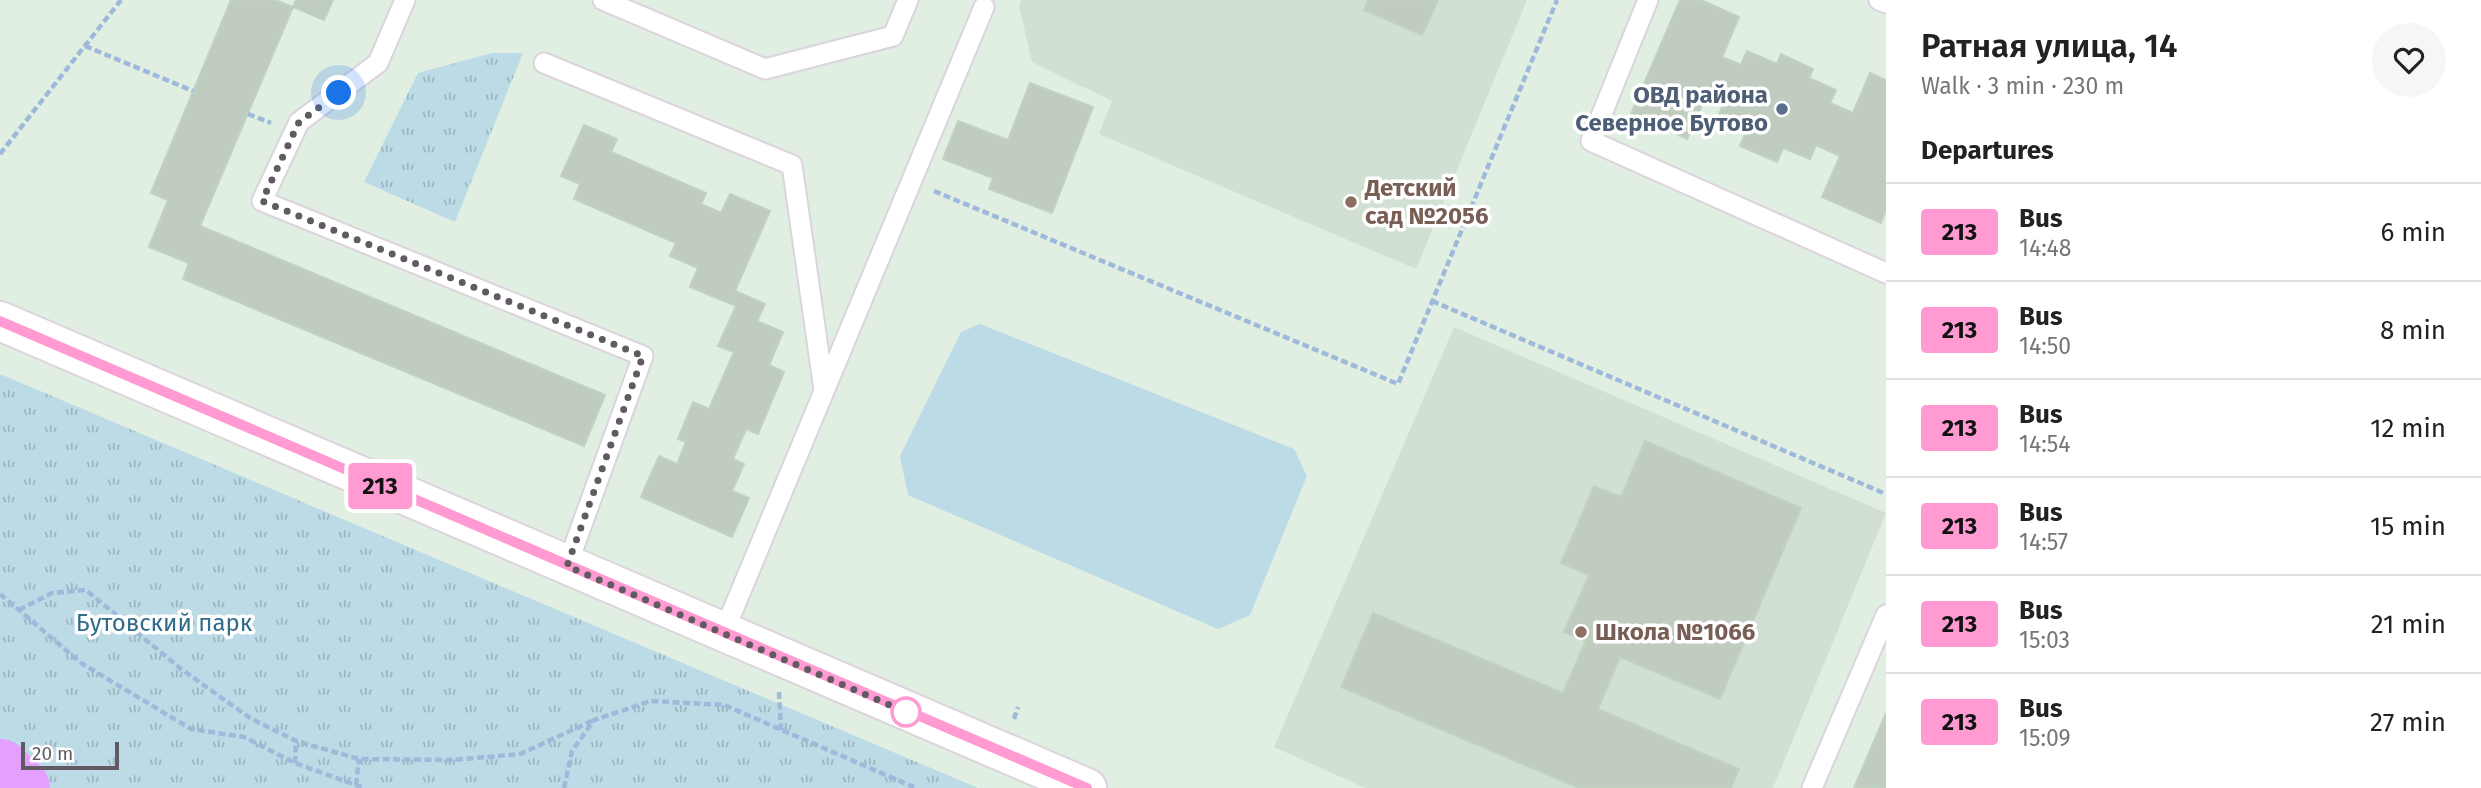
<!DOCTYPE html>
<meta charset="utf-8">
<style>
:root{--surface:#fff;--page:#f6f6f6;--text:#222;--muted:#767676;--line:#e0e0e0}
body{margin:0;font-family:"Fira Sans",sans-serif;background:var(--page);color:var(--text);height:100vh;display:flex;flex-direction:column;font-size:26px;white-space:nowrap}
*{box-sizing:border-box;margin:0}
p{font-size:23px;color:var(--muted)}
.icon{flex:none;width:38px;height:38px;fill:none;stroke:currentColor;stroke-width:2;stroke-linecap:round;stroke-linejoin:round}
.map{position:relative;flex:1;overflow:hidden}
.drawer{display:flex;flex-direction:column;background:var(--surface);width:595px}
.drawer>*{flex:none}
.badge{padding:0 14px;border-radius:5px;font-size:24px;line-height:46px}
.scale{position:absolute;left:21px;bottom:18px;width:98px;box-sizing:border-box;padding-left:7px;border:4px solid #625a63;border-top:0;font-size:19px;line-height:24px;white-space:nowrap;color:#625a63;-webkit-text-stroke:5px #fff;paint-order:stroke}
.you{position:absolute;width:35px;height:35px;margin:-18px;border:5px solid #fff;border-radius:50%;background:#1a73e8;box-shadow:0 0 0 10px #1a73e833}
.map>.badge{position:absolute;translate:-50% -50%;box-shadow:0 0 0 4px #fff}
h2{padding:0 35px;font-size:26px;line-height:63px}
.round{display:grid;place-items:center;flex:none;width:74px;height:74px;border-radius:37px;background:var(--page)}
.summary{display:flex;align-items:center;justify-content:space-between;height:119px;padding:0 35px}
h1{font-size:33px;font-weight:600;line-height:52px}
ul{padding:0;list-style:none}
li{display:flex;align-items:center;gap:21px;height:98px;padding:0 35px;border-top:2px solid var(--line)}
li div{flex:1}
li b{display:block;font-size:26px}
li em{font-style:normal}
li .badge{min-width:77px;font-weight:700;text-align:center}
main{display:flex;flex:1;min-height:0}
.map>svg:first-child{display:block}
.education{fill:#d2e0d3}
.grass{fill:#bcdbe7}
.park{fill:url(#park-tufts)}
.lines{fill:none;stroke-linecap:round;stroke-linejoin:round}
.river{stroke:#e5a0ff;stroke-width:60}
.building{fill:#c0ccc0;stroke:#c0d3bf;stroke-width:2}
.service-casing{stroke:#dbd4dc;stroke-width:23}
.minor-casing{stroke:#dbd4dc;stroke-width:42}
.path{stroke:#9eb9da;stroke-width:4.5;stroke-dasharray:7 3.5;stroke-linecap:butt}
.service{stroke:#fff;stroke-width:19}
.minor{stroke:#fff;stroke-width:38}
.line-casing{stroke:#fff;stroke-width:16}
.line{stroke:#ff9ad2;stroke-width:10}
.walk{stroke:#625a63;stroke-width:7;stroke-dasharray:0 12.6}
.service-dot{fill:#5c6f8a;stroke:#fff;stroke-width:2.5}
.education-dot{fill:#8d6e63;stroke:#fff;stroke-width:2.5}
.stop-dot{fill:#fff;stroke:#ff9ad2;stroke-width:3.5}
.labels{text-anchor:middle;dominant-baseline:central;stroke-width:7;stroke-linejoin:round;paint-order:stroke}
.service-label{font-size:24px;font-weight:bold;fill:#4e5e75;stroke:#fff;text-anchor:end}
.education-label{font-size:24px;font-weight:bold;fill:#785e54;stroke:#fff;text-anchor:start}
.park-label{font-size:24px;fill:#316d8b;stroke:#fff}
</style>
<main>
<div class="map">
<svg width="1886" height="788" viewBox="0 0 1886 788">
<defs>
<pattern id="park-tufts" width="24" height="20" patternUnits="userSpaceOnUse" patternTransform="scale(1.75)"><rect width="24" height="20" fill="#bcdbe7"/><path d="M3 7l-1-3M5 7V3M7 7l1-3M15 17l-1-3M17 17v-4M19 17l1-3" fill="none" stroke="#9cb5bf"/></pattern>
</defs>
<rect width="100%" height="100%" fill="#e1eee2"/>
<g class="education">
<path d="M 1021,0 L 1527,0 L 1416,269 L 1099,134 L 1112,101 L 1032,62 L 1019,5 Z"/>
<path d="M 1454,327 L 1886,513 L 1773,788 L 1365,788 L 1274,747 Z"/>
</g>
<path class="grass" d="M 980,324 L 1294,449 L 1307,476 L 1250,615 L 1218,629 L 908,495 L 900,456 L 961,332 Z"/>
<g class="park">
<path d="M 492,53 L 523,53 L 455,222 L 364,182 L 418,73 Z"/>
<path d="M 0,374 L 978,788 L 0,788 Z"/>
</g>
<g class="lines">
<path class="river" d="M 0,769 L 20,788"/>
</g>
<g class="building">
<path d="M 231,0 L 275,0 L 293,7 L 200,226 L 605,395 L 584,446 L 183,279 L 189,263 L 149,247 L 168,200 L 151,193 Z"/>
<path d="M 296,0 L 333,0 L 324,20 L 293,7 Z"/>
<path d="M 1368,0 L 1438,0 L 1422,35 L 1364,10 Z"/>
<path d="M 1680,0 L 1701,0 L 1739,17 L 1722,57 L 1741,65 L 1747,51 L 1777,64 L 1781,54 L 1813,69 L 1809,78 L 1836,90 L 1830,103 L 1853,113 L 1870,73 L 1886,80 L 1886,210 L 1881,223 L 1822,197 L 1840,156 L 1816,145 L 1810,159 L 1783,148 L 1777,162 L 1740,146 L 1746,132 L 1717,119 L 1723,105 L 1706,97 L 1687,139 L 1631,114 Z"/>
<path d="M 1030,83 L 1093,107 L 1052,213 L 989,189 L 993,178 L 943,159 L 958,121 L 1008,140 Z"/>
<path d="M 584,125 L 617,139 L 611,152 L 706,193 L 701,204 L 721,213 L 730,194 L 770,211 L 735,291 L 765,304 L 757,321 L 783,332 L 769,365 L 784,372 L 758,434 L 746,429 L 733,459 L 744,464 L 732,491 L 749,498 L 732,537 L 641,497 L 659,456 L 677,464 L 686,442 L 678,439 L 693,402 L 709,409 L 734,352 L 718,346 L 736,306 L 690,287 L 698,268 L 670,256 L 676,243 L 574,199 L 580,184 L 561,176 Z"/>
<path d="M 1645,441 L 1801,508 L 1720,699 L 1620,657 L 1598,709 L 1739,769 L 1731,788 L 1579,788 L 1341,687 L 1373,613 L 1563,693 L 1586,641 L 1564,632 L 1589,575 L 1561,563 L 1594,486 L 1621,497 Z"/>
<path d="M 1886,713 L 1886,788 L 1854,788 Z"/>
</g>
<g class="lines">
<g class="service-casing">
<g id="service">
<path d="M 405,0 L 378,63 L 299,122 L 262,201 L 643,356 L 567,566"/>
<path d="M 603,0 L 765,69 L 893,36 L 908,0"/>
<path d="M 1648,0 L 1591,141 L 1886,273"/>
<path d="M 1879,0 L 1886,3"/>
<path d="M 544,63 L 792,165 L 824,390"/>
<path d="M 723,634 L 984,7"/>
<path d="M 1812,788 L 1886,615"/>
</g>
</g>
<g class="minor-casing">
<path id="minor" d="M 0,321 L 1087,788"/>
</g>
<g class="path">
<path d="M 85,46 L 193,91"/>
<path d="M 248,114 L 271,123"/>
<path d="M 0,154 L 121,0"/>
<path d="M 934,191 L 1398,384 L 1557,0"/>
<path d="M 1432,301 L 1886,494"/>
<path d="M 0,594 L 81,663 L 191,729 L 244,737 L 295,763 L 364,788"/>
<path d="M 19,610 L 52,593 L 86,590 L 181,669 L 250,718 L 296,741 L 359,759 L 453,760 L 520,754 L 594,720"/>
<path d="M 779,692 L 781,730"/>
<path d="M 1014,719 L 1018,707"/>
<path d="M 295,763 L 296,741"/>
<path d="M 356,785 L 359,759"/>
<path d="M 564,788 L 572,751 L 594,720 L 651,701 L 724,705 L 916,788"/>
</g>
<use href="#service" class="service"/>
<use href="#minor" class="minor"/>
</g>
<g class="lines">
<g class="line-casing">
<path id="line" d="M 0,321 L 1087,788"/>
</g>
<use href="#line" class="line"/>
<path class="walk" d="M 339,93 L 299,122 L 262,201 L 643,356 L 567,566 L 906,712"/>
</g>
<circle class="service-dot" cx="1782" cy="109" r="7"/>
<g class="education-dot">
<circle cx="1351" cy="202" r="7"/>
<circle cx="1581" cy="632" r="7"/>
</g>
<circle class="stop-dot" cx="906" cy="712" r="14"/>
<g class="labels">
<g class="service-label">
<text x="1768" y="95">ОВД района<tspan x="1768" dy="28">Северное Бутово</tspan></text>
</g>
<g class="education-label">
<text x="1365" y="188">Детский<tspan x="1365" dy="28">сад №2056</tspan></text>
<text x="1595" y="632">Школа №1066</text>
</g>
<g class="park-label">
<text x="164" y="623">Бутовский парк</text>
</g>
</g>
</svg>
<div class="scale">20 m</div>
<div class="you" style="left:339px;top:93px"></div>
<b class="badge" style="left:380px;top:486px;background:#ff9ad2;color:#111">213</b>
</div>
<section class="drawer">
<div class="summary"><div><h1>Ратная улица, 14</h1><p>Walk · 3 min · 230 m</p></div><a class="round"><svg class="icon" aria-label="heart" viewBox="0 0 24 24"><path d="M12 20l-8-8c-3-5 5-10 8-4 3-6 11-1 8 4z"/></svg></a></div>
<h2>Departures</h2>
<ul>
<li><span class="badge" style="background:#ff9ad2;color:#111">213</span><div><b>Bus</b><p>14:48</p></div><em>6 min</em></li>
<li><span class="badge" style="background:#ff9ad2;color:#111">213</span><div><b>Bus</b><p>14:50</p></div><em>8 min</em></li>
<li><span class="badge" style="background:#ff9ad2;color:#111">213</span><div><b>Bus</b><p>14:54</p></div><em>12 min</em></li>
<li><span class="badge" style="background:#ff9ad2;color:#111">213</span><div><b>Bus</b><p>14:57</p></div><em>15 min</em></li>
<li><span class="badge" style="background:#ff9ad2;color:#111">213</span><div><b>Bus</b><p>15:03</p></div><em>21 min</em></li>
<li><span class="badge" style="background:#ff9ad2;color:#111">213</span><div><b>Bus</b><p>15:09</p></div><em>27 min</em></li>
</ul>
</section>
</main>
